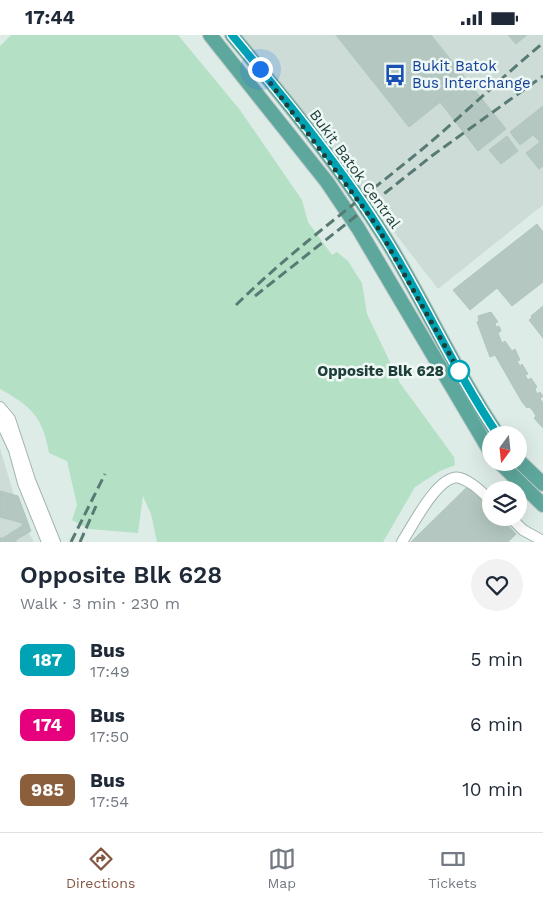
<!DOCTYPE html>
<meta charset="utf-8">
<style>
:root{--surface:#fff;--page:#f2f2f3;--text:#1f2937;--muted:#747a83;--line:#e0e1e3;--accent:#84553f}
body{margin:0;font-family:"Work Sans",sans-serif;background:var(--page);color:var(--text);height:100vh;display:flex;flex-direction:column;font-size:19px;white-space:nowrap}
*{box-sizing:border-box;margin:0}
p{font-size:16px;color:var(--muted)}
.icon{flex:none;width:28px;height:28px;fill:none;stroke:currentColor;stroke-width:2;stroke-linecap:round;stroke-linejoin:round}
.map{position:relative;height:507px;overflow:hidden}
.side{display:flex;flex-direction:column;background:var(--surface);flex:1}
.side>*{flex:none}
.badge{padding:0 10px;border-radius:8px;font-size:18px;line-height:32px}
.needle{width:32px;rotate:195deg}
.fabs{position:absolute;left:482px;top:391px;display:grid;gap:10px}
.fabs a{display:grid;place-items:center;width:45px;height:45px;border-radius:50%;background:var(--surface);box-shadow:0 5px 20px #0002;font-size:25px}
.you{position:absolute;width:25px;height:25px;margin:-12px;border:4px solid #fff;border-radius:50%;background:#1a73e8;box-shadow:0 0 0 8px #1a73e833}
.map>.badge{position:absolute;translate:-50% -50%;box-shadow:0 0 0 2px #fff}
.round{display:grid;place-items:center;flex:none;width:52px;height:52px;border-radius:26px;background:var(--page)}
.head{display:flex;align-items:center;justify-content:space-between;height:85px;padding:0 20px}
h1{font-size:24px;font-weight:600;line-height:38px}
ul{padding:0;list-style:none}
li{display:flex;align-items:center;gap:15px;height:65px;padding:0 20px}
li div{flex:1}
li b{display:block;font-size:19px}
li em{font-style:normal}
li .badge{min-width:55px;font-weight:700;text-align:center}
.status{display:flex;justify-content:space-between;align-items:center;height:35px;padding:0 25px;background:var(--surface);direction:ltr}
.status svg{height:14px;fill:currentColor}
.menu{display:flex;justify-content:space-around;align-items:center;height:70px;border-top:1px solid var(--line);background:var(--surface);font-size:14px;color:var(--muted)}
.menu a{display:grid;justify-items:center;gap:2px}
.menu .on{color:var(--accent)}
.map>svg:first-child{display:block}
.built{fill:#cddcd7}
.green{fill:#b4e0c5}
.building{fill:#b4c7c1;stroke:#b0c6bf}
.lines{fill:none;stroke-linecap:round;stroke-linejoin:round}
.minor-casing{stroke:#a1b4af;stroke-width:12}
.major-casing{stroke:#c0c9c8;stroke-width:16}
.minor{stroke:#fff;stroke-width:10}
.major{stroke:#5ea79c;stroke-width:14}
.rail{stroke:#587a74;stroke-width:3;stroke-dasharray:10 5;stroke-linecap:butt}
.line-casing{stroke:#fff;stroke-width:11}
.line{stroke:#00a3b4;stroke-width:8}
.walk{stroke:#1e3e39;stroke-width:5;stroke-dasharray:0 9}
.stop-dot{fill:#fff;stroke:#00a3b4;stroke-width:2.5}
.labels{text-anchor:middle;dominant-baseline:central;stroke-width:5;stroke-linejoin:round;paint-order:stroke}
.transit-label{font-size:15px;fill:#164399;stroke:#eff8f5;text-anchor:start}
.street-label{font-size:15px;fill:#1e3e39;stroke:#eff8f5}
.stop-label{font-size:15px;font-weight:bold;fill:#1e3e39;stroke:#eff8f5;text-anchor:end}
</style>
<div class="status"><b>17:44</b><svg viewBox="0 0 49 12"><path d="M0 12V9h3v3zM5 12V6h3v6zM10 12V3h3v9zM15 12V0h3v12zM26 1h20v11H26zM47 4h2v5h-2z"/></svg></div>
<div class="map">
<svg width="543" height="507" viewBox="0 0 543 507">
<rect width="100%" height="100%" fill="#deece7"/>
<g class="built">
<path d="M 239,0 L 543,0 L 543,170 L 438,254 L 269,35 Z"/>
<path d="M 0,413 L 21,484 L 34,507 L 0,507 Z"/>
</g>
<path class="green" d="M 11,0 L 178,0 L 240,75 L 302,165 L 308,187 L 332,220 L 337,217 L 348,226 L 362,248 L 367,279 L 400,348 L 454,422 L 455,430 L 440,436 L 415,452 L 383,507 L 157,507 L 151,479 L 143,461 L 138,498 L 89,494 L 72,485 L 77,470 L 67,426 L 49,418 C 43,382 31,371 0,354 L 0,11 Z"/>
<g class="building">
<path d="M 336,0 L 425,0 L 464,48 L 409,92 Z"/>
<path d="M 426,0 L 431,0 L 506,94 L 478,116 L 440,67 L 464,48 Z"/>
<path d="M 508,0 L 527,0 L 516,9 Z"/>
<path d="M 543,71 L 543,131 L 539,134 L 526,118 L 540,107 L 533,100 L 520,110 L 510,97 Z"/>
<path d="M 507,101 L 518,116 L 501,129 L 489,115 Z"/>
<path d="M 537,189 L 543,197 L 543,247 L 512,271 L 497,253 L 470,275 L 453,255 Z"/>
<path d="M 543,271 L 543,303 L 529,285 L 532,283 L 531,281 Z"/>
<path d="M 491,277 L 498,287 L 495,288 L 496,292 L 499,291 L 501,296 L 498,298 L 502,308 L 505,306 L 512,316 L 515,314 L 520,325 L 517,326 L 520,331 L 522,329 L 528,339 L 525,340 L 528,345 L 531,343 L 537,352 L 535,354 L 537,359 L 540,357 L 543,361 L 540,364 L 543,368 L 533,376 L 529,372 L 527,373 L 522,367 L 495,320 L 490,322 L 477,287 L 479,286 L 478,281 Z"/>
<path d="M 543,368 L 543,393 L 534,383 L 536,381 L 533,376 Z"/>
<path d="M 468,451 L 491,474 L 491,482 L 500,482 L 516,499 L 508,507 L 411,507 Z"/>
<path d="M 0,456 L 18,461 L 31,496 L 14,506 L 17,507 L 0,507 L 0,503 L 3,503 L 22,491 L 22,488 L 0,482 Z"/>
</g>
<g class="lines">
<g class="minor-casing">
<g id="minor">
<path d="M 0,372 L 10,384 L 30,445 L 55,507"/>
<path d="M 0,385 L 14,415 L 23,448 L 47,507"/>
<path d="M 510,482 L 523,495 L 543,506"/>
<path d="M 402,507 C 412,492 439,437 460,443 C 472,447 482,457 491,466"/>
</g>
</g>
<g class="major-casing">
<g id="major">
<path d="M 210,0 L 327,147 L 358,193 L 491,418"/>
<path d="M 232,0 C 285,64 343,135 387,206 C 426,270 456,338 498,400"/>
<path d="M 519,426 L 543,449"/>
<path d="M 500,428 L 543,470"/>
</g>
</g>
<use href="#minor" class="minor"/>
<use href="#major" class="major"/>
<g class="rail">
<path d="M 255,261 L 433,120 L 543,41"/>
<path d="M 236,270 C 293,214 358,167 420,116 C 462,81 501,43 543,8"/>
<path d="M 71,507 L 105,439"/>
<path d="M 80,507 L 96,471"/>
</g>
</g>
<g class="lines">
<g class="line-casing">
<path id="line" d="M 232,0 C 286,65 343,134 387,206 C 426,270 456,338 498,400"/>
</g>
<use href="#line" class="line"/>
<path class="walk" d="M 260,34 L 377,191 L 459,336"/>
</g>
<defs>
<g id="bus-bare" transform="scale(1.725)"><path d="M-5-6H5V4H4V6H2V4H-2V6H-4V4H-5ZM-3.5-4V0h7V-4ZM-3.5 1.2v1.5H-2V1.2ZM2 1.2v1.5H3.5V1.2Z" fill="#1a4fb4" stroke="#eff8f5" stroke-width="2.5" paint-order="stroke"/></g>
</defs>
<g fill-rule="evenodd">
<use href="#bus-bare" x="395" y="40"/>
</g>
<circle class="stop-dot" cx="459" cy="336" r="10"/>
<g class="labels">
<g class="transit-label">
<text x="412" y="31">Bukit Batok<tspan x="412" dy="17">Bus Interchange</tspan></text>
</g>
<g class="street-label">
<text transform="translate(355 134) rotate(54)">Bukit Batok Central</text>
</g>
<g class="stop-label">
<text x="444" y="336">Opposite Blk 628</text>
</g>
</g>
</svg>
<div class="fabs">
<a><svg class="needle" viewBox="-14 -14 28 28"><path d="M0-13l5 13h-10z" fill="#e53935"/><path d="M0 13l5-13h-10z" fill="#747a83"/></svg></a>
<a><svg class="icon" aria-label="layers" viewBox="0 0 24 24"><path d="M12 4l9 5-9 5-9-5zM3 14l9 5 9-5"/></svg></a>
</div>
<div class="you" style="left:260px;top:34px"></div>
</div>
<section class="side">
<div class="head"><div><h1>Opposite Blk 628</h1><p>Walk · 3 min · 230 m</p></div><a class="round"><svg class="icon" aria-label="heart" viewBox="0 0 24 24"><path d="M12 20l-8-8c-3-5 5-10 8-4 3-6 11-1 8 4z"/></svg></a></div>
<ul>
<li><span class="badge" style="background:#00a3b4;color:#fff">187</span><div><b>Bus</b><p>17:49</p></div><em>5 min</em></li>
<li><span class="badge" style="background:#e6007e;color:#fff">174</span><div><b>Bus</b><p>17:50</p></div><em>6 min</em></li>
<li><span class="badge" style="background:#8b5e3c;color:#fff">985</span><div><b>Bus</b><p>17:54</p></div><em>10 min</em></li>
</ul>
</section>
<nav class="menu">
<a class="on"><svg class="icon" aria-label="directions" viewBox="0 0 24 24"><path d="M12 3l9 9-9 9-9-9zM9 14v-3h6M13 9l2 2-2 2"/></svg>Directions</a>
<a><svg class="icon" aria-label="map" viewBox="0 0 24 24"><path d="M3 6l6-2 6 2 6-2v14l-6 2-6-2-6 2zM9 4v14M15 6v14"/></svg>Map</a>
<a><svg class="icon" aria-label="tickets" viewBox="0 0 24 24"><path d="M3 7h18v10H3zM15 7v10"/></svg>Tickets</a>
</nav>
